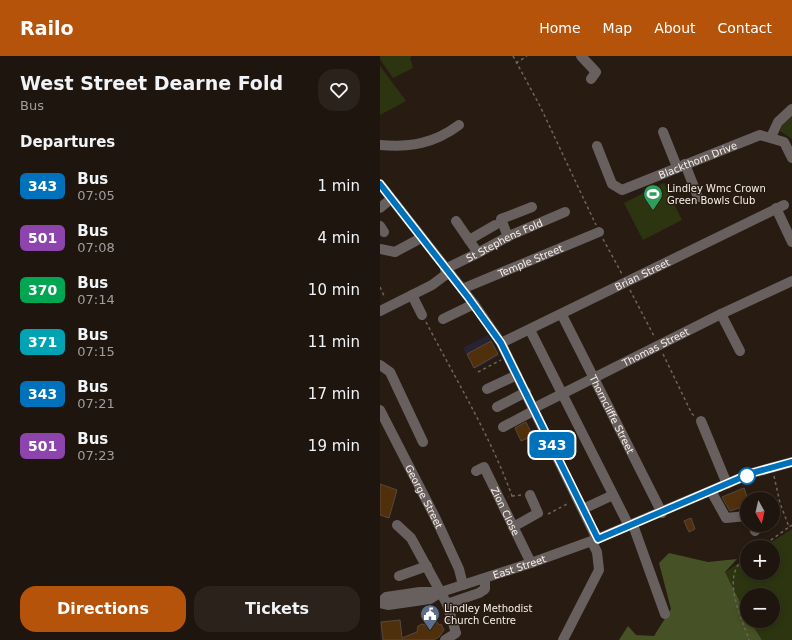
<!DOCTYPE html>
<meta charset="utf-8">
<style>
:root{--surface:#1e150e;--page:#2b221c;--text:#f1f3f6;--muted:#a19f9e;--line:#3c342e;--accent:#b45309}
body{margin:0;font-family:"DejaVu Sans",sans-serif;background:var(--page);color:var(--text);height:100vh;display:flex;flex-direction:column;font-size:15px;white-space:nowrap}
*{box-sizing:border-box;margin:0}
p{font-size:13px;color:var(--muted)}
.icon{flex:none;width:22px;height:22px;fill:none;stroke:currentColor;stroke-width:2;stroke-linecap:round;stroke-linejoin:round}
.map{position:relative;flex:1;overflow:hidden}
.side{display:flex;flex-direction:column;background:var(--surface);width:380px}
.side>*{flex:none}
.badge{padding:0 8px;border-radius:6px;font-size:14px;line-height:26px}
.needle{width:26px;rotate:172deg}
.tools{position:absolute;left:360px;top:436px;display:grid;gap:8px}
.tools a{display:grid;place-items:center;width:40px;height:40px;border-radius:50%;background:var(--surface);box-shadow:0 2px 6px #0003,0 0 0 1px var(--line);font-size:20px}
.map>.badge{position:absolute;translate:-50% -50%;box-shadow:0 0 0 2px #fff}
h2{padding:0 20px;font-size:15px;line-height:36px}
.round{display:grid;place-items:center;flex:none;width:42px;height:42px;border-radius:16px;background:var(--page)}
.summary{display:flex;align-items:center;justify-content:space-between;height:68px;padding:0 20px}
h1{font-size:19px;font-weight:700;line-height:30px}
.primary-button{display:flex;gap:8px;margin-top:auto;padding:8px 20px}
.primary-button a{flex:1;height:46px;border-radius:16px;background:var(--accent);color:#fff;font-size:16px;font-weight:700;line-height:46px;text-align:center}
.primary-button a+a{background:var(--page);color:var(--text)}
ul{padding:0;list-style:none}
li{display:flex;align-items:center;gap:12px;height:52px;padding:0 20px}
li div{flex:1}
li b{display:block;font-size:15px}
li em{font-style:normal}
li .badge{min-width:44px;font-weight:700;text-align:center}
header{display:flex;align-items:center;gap:24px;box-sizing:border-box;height:56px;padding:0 20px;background:var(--accent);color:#fff}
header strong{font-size:19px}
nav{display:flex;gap:22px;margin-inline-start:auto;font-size:14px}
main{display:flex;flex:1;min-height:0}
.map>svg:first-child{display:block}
.commercial{fill:#272333}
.green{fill:#2c3510}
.forest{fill:#465125}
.building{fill:#502f0d;stroke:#57493e}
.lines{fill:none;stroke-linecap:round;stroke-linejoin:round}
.path{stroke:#6f645b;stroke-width:1.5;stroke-dasharray:3 3;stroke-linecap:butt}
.minor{stroke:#685f5f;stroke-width:10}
.line-casing{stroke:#fff;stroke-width:9}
.line{stroke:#0072bc;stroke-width:6}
.stop-dot{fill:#fff;stroke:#0072bc;stroke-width:2}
.labels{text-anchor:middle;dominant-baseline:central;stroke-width:3;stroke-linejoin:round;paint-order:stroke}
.street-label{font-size:10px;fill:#f9f1ea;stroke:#281c12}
.poi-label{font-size:10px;fill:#f9f1ea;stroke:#281c12;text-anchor:start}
</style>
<header>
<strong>Railo</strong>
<nav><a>Home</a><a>Map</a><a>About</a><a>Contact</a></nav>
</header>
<main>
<section class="side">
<div class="summary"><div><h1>West Street Dearne Fold</h1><p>Bus</p></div><a class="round"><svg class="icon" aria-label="heart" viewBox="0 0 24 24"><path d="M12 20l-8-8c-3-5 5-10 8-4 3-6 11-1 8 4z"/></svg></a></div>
<h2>Departures</h2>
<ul>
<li><span class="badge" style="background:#0072bc;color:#fff">343</span><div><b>Bus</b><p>07:05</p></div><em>1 min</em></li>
<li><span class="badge" style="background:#8e44ad;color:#fff">501</span><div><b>Bus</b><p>07:08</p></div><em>4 min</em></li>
<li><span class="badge" style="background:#00a651;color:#fff">370</span><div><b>Bus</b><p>07:14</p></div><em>10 min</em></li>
<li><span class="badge" style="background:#00a3b4;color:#fff">371</span><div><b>Bus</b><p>07:15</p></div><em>11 min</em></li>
<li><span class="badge" style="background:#0072bc;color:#fff">343</span><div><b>Bus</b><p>07:21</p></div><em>17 min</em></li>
<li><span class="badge" style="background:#8e44ad;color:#fff">501</span><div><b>Bus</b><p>07:23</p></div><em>19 min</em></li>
</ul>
<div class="primary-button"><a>Directions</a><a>Tickets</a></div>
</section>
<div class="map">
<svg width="412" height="584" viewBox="0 0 412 584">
<rect width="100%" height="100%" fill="#281c12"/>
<path class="commercial" d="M 108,279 L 119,300 L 95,313 L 83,292 Z"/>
<g class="green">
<path d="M 0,0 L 32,0 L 30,2 L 33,12 L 13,22 L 0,3 Z"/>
<path d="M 0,10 L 26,45 L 0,59 Z"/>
<path d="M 412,57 L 412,83 L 400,75 L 404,65 Z"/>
<path d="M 284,127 L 302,164 L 263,184 L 244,147 Z"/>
<path d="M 412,473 L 412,584 L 382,584 L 370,565 L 393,565 L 393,539 L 367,539 L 367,560 L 345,516 L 367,502 L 367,517 L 393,517 L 393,491 L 384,491 Z"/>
</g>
<path class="forest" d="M 289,497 L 328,506 L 357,503 L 345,516 L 367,560 L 367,565 L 370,565 L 382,584 L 239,584 L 248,570 L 256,579 L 274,580 L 291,553 L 279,507 Z"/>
<g class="building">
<path d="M 111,285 L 118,298 L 94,312 L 87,298 Z"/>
<path d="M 146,366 L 153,380 L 141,385 L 135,372 Z"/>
<path d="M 0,428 L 17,434 L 9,462 L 0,459 Z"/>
<path d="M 364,432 L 367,441 L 367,449 L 350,455 L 342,441 Z"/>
<path d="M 311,462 L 315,473 L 309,476 L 304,465 Z"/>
<path d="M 20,564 L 22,582 L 37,576 L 38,570 L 42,568 L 49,570 L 57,566 L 59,569 L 61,568 L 64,574 L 59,581 L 53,584 L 3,584 L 1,566 Z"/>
</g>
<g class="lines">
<g class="path">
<path d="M 133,0 L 160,50 L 216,169"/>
<path d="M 136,7 L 147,0"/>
<path d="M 223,183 L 242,218"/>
<path d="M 0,231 L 5,242"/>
<path d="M 250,234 L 275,282"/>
<path d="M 46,266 C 76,324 110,379 132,440 L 128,441"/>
<path d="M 283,298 L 312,358 L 315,360"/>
<path d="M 98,316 L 121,304"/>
<path d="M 394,420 L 400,447 L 409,471 L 412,469"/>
<path d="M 132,440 L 142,439"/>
<path d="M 168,458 L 189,447"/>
<path d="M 381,491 L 409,471"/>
<path d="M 367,500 C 339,519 361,559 369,584"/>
</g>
<g class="minor">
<path d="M 201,0 L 216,16 L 211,23"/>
<path d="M 283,76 L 297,111"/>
<path d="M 391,81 L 398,66 L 412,53"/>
<path d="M 0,89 C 30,92 55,87 79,69"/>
<path id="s1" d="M 217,90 L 232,128 L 242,134 L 380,79 L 404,86 L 412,102"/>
<path d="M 305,108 L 318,141"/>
<path d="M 0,128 L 94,248 L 121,287 L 217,483"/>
<path d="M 0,152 L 11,143"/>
<path d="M 396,152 L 412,186"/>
<path d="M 76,165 L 98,197"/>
<path d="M 0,170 L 4,176"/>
<path d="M 128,181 L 121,163 L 152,151"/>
<path d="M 89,184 L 115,169"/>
<path d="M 0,193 L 15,196 L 41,182"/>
<path id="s2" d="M 65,213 L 98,197 L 129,180 L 185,156"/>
<path id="s3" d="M 82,233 L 219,176"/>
<path d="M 32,239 L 42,259"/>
<path d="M 0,255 L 52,229 L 68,217"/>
<path d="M 341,258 L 360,295"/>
<path id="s4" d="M 182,259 L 282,457"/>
<path d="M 63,263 L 94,248"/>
<path d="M 150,274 L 249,470"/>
<path id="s5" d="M 121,287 L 404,149"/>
<path d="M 0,309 L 10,316 L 43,386"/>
<path d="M 107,333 L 137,319"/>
<path d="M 117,351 L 146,336"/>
<path id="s6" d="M 154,352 L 341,258 L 412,225"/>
<path id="s7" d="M 0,354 L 56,463 L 79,513 L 83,529"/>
<path d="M 321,365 L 347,428"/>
<path d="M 123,371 L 155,354"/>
<path id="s8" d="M 96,415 L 104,411 L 151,507"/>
<path d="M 331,435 L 346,462 L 367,460"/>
<path d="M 203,453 L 233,439"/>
<path d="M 17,469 L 31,482 L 67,548 L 99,537 L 105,533 L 105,522"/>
<path d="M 253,469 L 285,558"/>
<path d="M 374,469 L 375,475"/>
<path d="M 133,471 L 158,457 L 150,439"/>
<path d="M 19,520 L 47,510"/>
<path id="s9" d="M 0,547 L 6,541 L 40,536 L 61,536 L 151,507 L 217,483 L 372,417 L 412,406"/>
<path d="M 0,547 L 8,549 L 50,543 L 61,536"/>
<path d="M 65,584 L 76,577 L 67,548"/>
<path d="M 183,584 L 219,514 L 217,496 L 212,486"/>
</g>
</g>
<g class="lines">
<g class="line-casing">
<path id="line" d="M 0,128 L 88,241 L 121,287 L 218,483 L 372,417 L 412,406"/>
</g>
<use href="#line" class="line"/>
</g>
<defs>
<g id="stadium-pin" transform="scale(1)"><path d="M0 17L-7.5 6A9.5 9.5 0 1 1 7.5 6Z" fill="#2e9e5b" stroke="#281c12"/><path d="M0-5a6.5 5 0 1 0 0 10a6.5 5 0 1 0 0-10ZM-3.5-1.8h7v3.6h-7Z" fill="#fff"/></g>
<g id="civic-pin" transform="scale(1)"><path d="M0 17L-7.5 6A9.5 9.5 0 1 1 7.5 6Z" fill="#5c6f8a" stroke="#281c12"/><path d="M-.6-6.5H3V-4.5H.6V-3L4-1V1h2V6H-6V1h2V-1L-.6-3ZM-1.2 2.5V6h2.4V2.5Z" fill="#fff"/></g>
</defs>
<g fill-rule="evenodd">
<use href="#stadium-pin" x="273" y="138"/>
<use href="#civic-pin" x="50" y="558"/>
</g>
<circle class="stop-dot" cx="367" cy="420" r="8"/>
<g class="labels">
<g class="street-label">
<text stroke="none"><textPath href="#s1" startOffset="134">Blackthorn Drive</textPath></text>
<text stroke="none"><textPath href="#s2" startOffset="66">St Stephens Fold</textPath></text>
<text stroke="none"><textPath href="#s3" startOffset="74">Temple Street</textPath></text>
<text stroke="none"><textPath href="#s5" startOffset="157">Brian Street</textPath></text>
<text stroke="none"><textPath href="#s6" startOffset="136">Thomas Street</textPath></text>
<text stroke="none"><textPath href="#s4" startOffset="111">Thorncliffe Street</textPath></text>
<text stroke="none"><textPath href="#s7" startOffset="97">George Street</textPath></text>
<text stroke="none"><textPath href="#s8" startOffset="58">Zion Close</textPath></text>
<text stroke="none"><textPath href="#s9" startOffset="146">East Street</textPath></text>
</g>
<g class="poi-label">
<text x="287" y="132">Lindley Wmc Crown<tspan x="287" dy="12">Green Bowls Club</tspan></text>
<text x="64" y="552">Lindley Methodist<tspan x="64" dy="12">Church Centre</tspan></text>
</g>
</g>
</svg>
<div class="tools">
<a><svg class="needle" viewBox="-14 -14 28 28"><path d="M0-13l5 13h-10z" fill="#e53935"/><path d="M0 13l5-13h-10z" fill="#a19f9e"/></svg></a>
<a>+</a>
<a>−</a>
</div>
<b class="badge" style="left:172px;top:389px;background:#0072bc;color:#fff">343</b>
</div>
</main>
